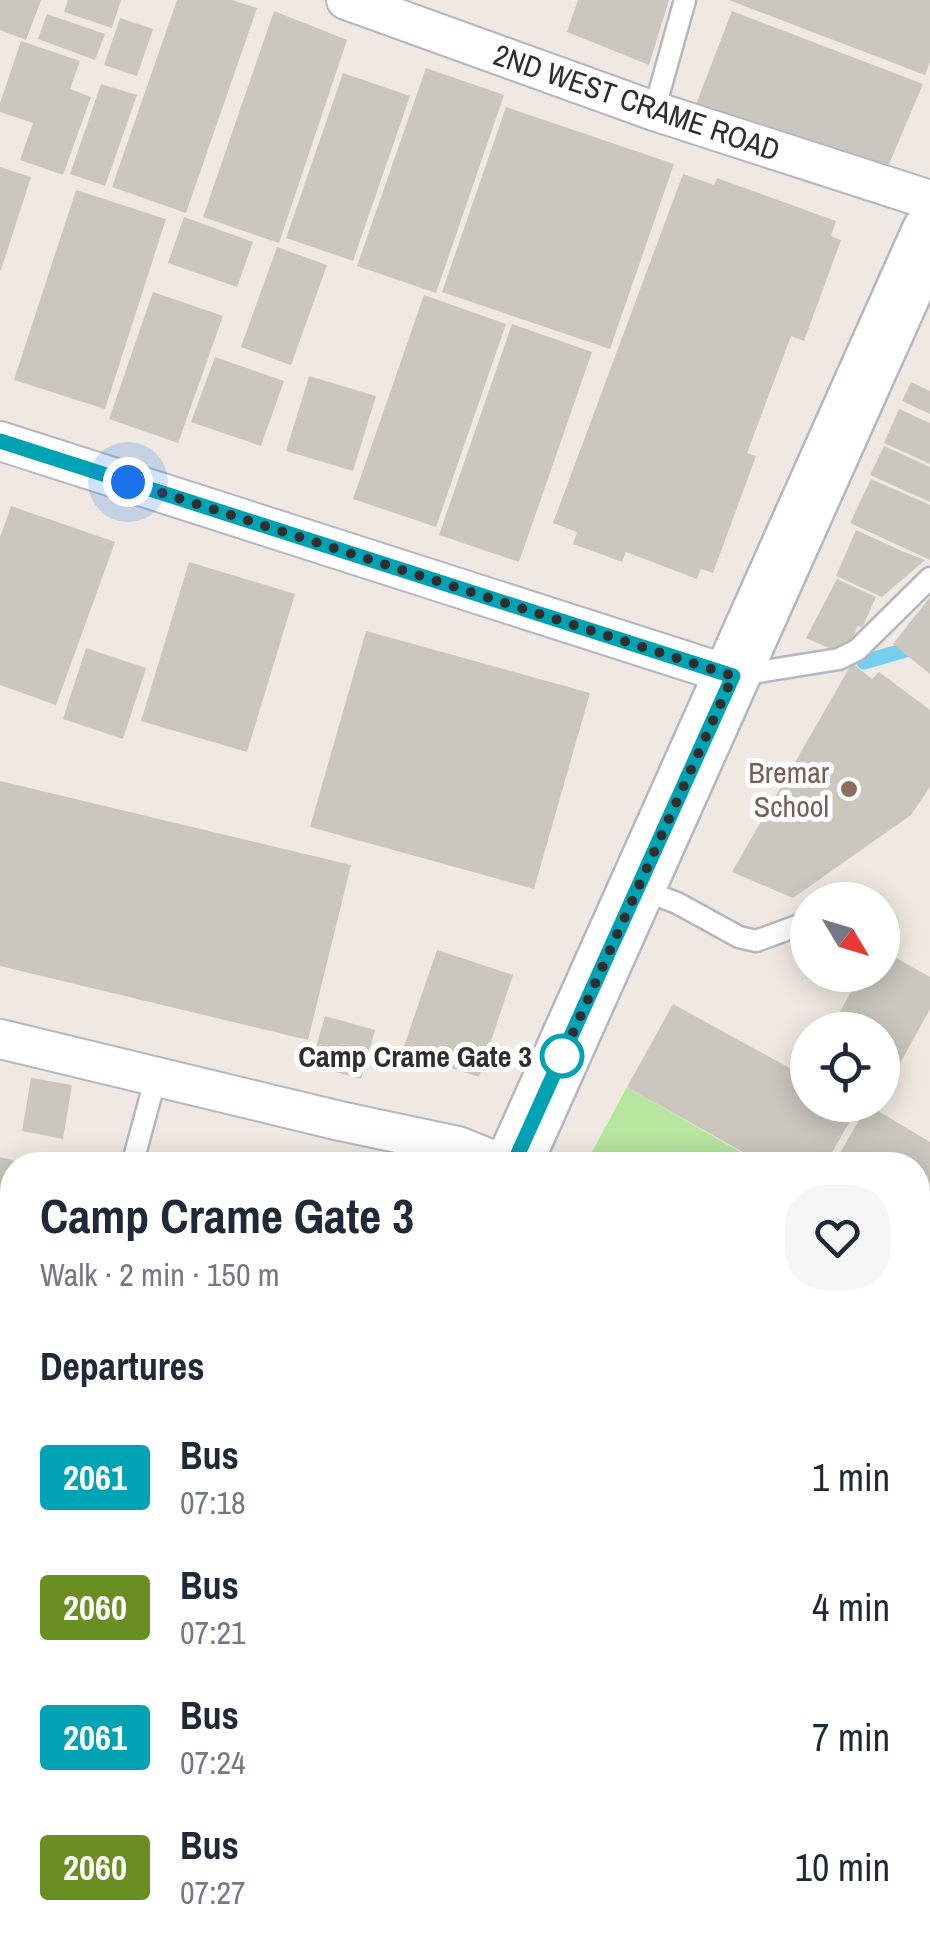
<!DOCTYPE html>
<meta charset="utf-8">
<style>
:root{--surface:#fff;--page:#f6f6f7;--text:#1f2937;--muted:#747a83}
body{margin:0;font-family:"Archivo Narrow",sans-serif;background:var(--page);color:var(--text);height:100vh;display:flex;flex-direction:column;font-size:38px;white-space:nowrap}
*{box-sizing:border-box;margin:0}
p{font-size:32px;color:var(--muted)}
.icon{flex:none;width:55px;height:55px;fill:none;stroke:currentColor;stroke-width:2;stroke-linecap:round;stroke-linejoin:round}
.map{position:relative;flex:1;overflow:hidden}
.details{position:absolute;left:0px;top:1152px;width:930px;height:802px;display:flex;flex-direction:column;background:var(--surface);border-radius:40px 40px 0 0;box-shadow:0 5px 25px #0003}
.details>*{flex:none}
.badge{padding:0 20px;border-radius:8px;font-size:35px;line-height:65px}
.needle{width:65px;rotate:128deg}
.buttons{position:absolute;left:790px;top:882px;display:grid;gap:20px}
.buttons a{display:grid;place-items:center;width:110px;height:110px;border-radius:50%;background:var(--surface);box-shadow:0 5px 25px #0003;font-size:50px}
.you{position:absolute;width:50px;height:50px;margin:-25px;border:8px solid #fff;border-radius:50%;background:#1a73e8;box-shadow:0 0 0 15px #1a73e833}
.map>.badge{position:absolute;translate:-50% -50%;box-shadow:0 0 0 5px #fff}
h2{padding:0 40px;font-size:38px;line-height:90px}
.round{display:grid;place-items:center;flex:none;width:105px;height:105px;border-radius:40px;background:var(--page)}
.summary{display:flex;align-items:center;justify-content:space-between;height:170px;padding:0 40px}
h1{font-size:48px;font-weight:700;line-height:75px}
ul{padding:0;list-style:none}
li{display:flex;align-items:center;gap:30px;height:130px;padding:0 40px}
li div{flex:1}
li b{display:block;font-size:38px}
li em{font-style:normal}
li .badge{min-width:110px;font-weight:700;text-align:center}
.map>svg:first-child{display:block}
.green{fill:#b6e59e}
.lines{fill:none;stroke-linecap:round;stroke-linejoin:round}
.stream{stroke:#75cff0;stroke-width:15}
.building{fill:#cbc7bf}
.service-casing{stroke:#b4b7c1;stroke-width:25}
.minor-casing{stroke:#b4b7c1;stroke-width:42}
.secondary-casing{stroke:#b4b7c1;stroke-width:60}
.service{stroke:#fff;stroke-width:20}
.minor{stroke:#fff;stroke-width:38}
.secondary{stroke:#fff;stroke-width:55}
.line-casing{stroke:#fff;stroke-width:22}
.line{stroke:#00a3b4;stroke-width:15}
.walk{stroke:#2e2e2e;stroke-width:10;stroke-dasharray:0 18}
.education-dot{fill:#8d6e63;stroke:#fff;stroke-width:4}
.stop-dot{fill:#fff;stroke:#00a3b4;stroke-width:5}
.labels{text-anchor:middle;dominant-baseline:central;stroke-width:10;stroke-linejoin:round;paint-order:stroke}
.street-label{font-size:30px;fill:#2e2e2e;stroke:#fff}
.education-label{font-size:30px;fill:#785e54;stroke:#fff;text-anchor:end}
.stop-label{font-size:30px;font-weight:bold;fill:#2e2e2e;stroke:#fff;text-anchor:end}
</style>
<div class="map">
<svg width="930" height="1954" viewBox="0 0 930 1954">
<rect width="100%" height="100%" fill="#efe9e1"/>
<g class="green">
<path d="M 627,1087 L 763,1165 L 585,1165 Z"/>
<path d="M 918,1253 L 930,1260 L 930,1622 L 918,1620 Z"/>
</g>
<g class="lines">
<path class="stream" d="M 864,662 L 930,643"/>
</g>
<g class="building">
<path d="M 0,0 L 41,0 L 26,40 L 0,30 Z"/>
<path d="M 68,0 L 121,0 L 112,28 L 64,12 Z"/>
<path d="M 177,0 L 232,0 L 257,8 L 186,213 L 112,187 Z"/>
<path d="M 578,0 L 669,0 L 649,65 L 567,32 Z"/>
<path d="M 729,0 L 930,0 L 930,62 L 925,75 Z"/>
<path d="M 274,11 L 347,40 L 279,243 L 203,217 Z"/>
<path d="M 732,11 L 923,84 L 881,183 L 693,112 Z"/>
<path d="M 47,14 L 105,34 L 95,60 L 38,39 Z"/>
<path d="M 120,18 L 153,29 L 137,76 L 104,65 Z"/>
<path d="M 21,41 L 80,61 L 70,89 L 91,97 L 63,175 L 20,160 L 33,123 L 0,112 L 0,103 Z"/>
<path d="M 426,68 L 504,95 L 436,293 L 357,266 Z"/>
<path d="M 343,73 L 410,96 L 353,261 L 286,238 Z"/>
<path d="M 101,84 L 137,95 L 105,186 L 70,174 Z"/>
<path d="M 506,107 L 674,164 L 610,349 L 442,292 Z"/>
<path d="M 0,167 L 31,177 L 1,270 L 0,270 Z"/>
<path d="M 683,174 L 714,185 L 717,178 L 836,221 L 831,236 L 841,240 L 804,341 L 791,336 L 747,453 L 756,456 L 713,573 L 701,569 L 697,579 L 626,552 L 622,562 L 573,544 L 577,532 L 553,523 Z"/>
<path d="M 76,190 L 166,219 L 105,409 L 14,380 Z"/>
<path d="M 184,217 L 253,242 L 237,287 L 168,263 Z"/>
<path d="M 277,247 L 327,265 L 291,365 L 241,347 Z"/>
<path d="M 153,292 L 223,316 L 178,443 L 109,419 Z"/>
<path d="M 424,295 L 506,324 L 436,527 L 353,499 Z"/>
<path d="M 512,324 L 592,352 L 519,562 L 439,535 Z"/>
<path d="M 215,357 L 284,381 L 261,446 L 191,422 Z"/>
<path d="M 309,376 L 376,396 L 353,471 L 286,451 Z"/>
<path d="M 911,382 L 930,391 L 930,414 L 902,401 Z"/>
<path d="M 899,409 L 930,423 L 930,464 L 884,443 Z"/>
<path d="M 884,446 L 930,467 L 930,502 L 870,475 Z"/>
<path d="M 871,479 L 930,505 L 930,560 L 850,523 Z"/>
<path d="M 11,506 L 115,542 L 56,705 L 0,685 L 0,537 Z"/>
<path d="M 856,530 L 902,551 L 925,560 L 882,597 L 836,576 Z"/>
<path d="M 189,562 L 295,594 L 247,752 L 141,721 Z"/>
<path d="M 837,579 L 876,597 L 862,628 L 858,626 L 845,655 L 806,638 Z"/>
<path d="M 930,597 L 930,674 L 893,644 Z"/>
<path d="M 366,631 L 590,693 L 534,889 L 310,827 Z"/>
<path d="M 86,648 L 146,668 L 123,739 L 63,719 Z"/>
<path d="M 852,663 L 872,679 L 879,672 L 930,710 L 930,787 L 911,815 L 793,898 L 732,872 Z"/>
<path d="M 0,781 L 351,865 L 308,1040 L 0,966 Z"/>
<path d="M 437,950 L 513,975 L 479,1077 L 402,1052 Z"/>
<path d="M 882,950 L 930,977 L 930,1009 L 882,1096 L 882,1030 L 830,1030 L 860,975 L 882,975 Z"/>
<path d="M 673,1004 L 808,1078 L 808,1105 L 859,1105 L 825,1165 L 766,1165 L 627,1087 Z"/>
<path d="M 325,1016 L 375,1030 L 361,1079 L 311,1065 Z"/>
<path d="M 31,1078 L 72,1085 L 63,1139 L 22,1131 Z"/>
<path d="M 868,1105 L 930,1142 L 930,1252 L 918,1244 L 918,1165 L 833,1165 Z"/>
<path d="M 0,1157 L 26,1164 L 12,1165 L 12,1287 L 0,1284 Z"/>
<path d="M 918,1258 L 930,1265 L 930,1322 L 918,1315 Z"/>
<path d="M 0,1325 L 12,1328 L 12,1361 L 1,1404 Z"/>
<path d="M 0,1602 L 12,1604 L 12,1942 L 70,1942 L 68,1954 L 4,1954 L 6,1940 L 0,1939 Z"/>
</g>
<g class="lines">
<g class="service-casing">
<g id="service">
<path d="M 654,111 L 685,0"/>
<path d="M 740,675 L 839,659 L 857,650 L 930,578"/>
<path d="M 640,889 L 677,903 L 739,937 L 756,941 L 808,922"/>
<path d="M 132,1165 L 156,1077"/>
</g>
</g>
<g class="minor-casing">
<g id="minor">
<path d="M 346,0 L 654,111 L 930,200"/>
<path d="M 0,441 L 733,676"/>
<path d="M 0,1039 L 340,1121 L 458,1146 L 505,1165"/>
</g>
</g>
<g class="secondary-casing">
<g id="secondary">
<path d="M 513,1165 L 930,232"/>
<path d="M 159,1954 L 164,1942"/>
</g>
</g>
<use href="#service" class="service"/>
<use href="#minor" class="minor"/>
<use href="#secondary" class="secondary"/>
</g>
<g class="lines">
<g class="line-casing">
<path id="line" d="M 0,441 L 733,676 L 513,1165"/>
</g>
<use href="#line" class="line"/>
<path class="walk" d="M 128,482 L 733,676 L 558,1066 L 562,1056"/>
</g>
<circle class="education-dot" cx="849" cy="789" r="10"/>
<circle class="stop-dot" cx="562" cy="1056" r="20"/>
<g class="labels">
<g class="street-label">
<text transform="translate(637 102) rotate(19)">2ND WEST CRAME ROAD</text>
</g>
<g class="education-label">
<text x="829" y="772">Bremar<tspan x="829" dy="34">School</tspan></text>
</g>
<g class="stop-label">
<text x="532" y="1056">Camp Crame Gate 3</text>
</g>
</g>
</svg>
<div class="buttons">
<a><svg class="needle" viewBox="-14 -14 28 28"><path d="M0-13l5 13h-10z" fill="#e53935"/><path d="M0 13l5-13h-10z" fill="#747a83"/></svg></a>
<a><svg class="icon" aria-label="locate" viewBox="0 0 24 24"><circle cx="12" cy="12" r="6"/><path d="M12 2v4M12 18v4M2 12h4M18 12h4"/></svg></a>
</div>
<div class="you" style="left:128px;top:482px"></div>
<section class="details">
<div class="summary"><div><h1>Camp Crame Gate 3</h1><p>Walk · 2 min · 150 m</p></div><a class="round"><svg class="icon" aria-label="heart" viewBox="0 0 24 24"><path d="M12 20l-8-8c-3-5 5-10 8-4 3-6 11-1 8 4z"/></svg></a></div>
<h2>Departures</h2>
<ul>
<li><span class="badge" style="background:#00a3b4;color:#fff">2061</span><div><b>Bus</b><p>07:18</p></div><em>1 min</em></li>
<li><span class="badge" style="background:#6b8e23;color:#fff">2060</span><div><b>Bus</b><p>07:21</p></div><em>4 min</em></li>
<li><span class="badge" style="background:#00a3b4;color:#fff">2061</span><div><b>Bus</b><p>07:24</p></div><em>7 min</em></li>
<li><span class="badge" style="background:#6b8e23;color:#fff">2060</span><div><b>Bus</b><p>07:27</p></div><em>10 min</em></li>
</ul>
</section>
</div>
